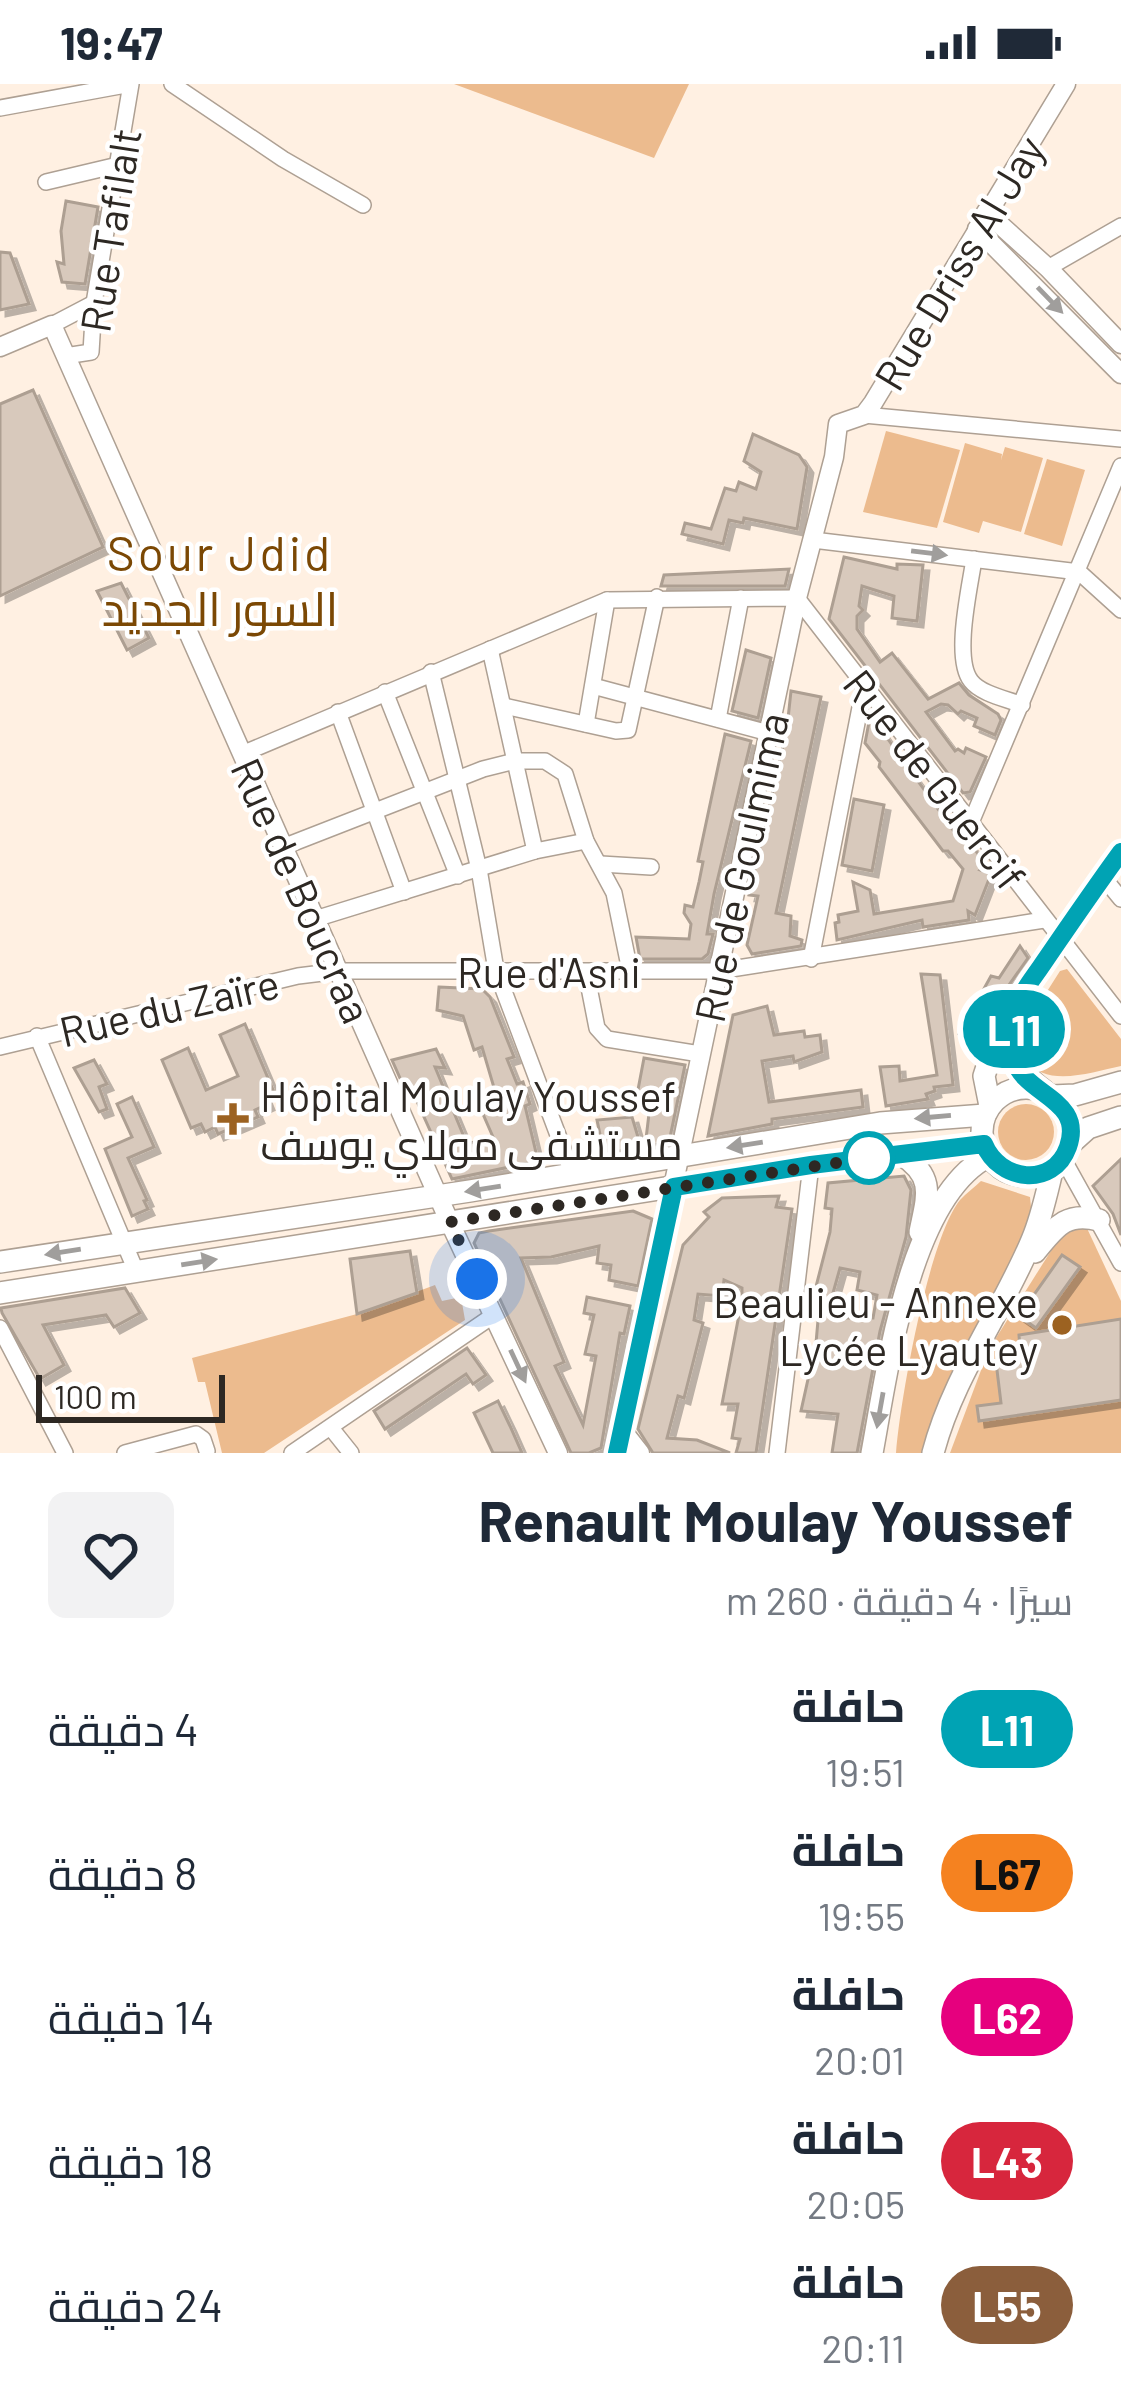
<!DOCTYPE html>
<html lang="ar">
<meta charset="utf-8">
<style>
:root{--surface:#fff;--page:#f2f2f3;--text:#1f2937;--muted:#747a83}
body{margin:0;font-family:Barlow,Cairo,sans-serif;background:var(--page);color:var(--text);direction:rtl;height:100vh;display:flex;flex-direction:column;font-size:45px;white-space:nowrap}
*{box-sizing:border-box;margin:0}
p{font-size:39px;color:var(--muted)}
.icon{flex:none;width:66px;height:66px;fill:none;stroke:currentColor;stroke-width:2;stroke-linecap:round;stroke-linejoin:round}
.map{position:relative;height:1369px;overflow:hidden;direction:ltr}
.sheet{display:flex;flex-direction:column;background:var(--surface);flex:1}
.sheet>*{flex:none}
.badge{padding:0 24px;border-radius:39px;font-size:42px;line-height:78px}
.scale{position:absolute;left:36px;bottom:30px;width:189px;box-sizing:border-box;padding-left:12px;border:6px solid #2d2823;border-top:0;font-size:33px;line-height:42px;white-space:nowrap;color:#2d2823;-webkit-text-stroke:9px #fff;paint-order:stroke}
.you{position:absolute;width:60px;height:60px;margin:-30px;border:9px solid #fff;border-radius:50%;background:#1a73e8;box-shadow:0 0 0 18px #1a73e833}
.map>.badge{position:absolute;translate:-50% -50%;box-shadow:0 0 0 6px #fff}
.round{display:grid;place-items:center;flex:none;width:126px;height:126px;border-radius:18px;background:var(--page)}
.overview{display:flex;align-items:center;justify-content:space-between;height:204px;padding:0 48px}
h1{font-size:57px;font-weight:700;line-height:90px}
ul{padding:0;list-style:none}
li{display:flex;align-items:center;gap:36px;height:144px;padding:0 48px}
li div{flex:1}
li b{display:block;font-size:45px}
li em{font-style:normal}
li .badge{min-width:132px;font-weight:700;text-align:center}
.status{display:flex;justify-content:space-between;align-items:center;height:84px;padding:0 60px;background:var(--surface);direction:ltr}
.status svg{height:33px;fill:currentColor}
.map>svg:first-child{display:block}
.green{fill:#ecbb8e}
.building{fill:#d8c9bc;stroke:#ad9f92;stroke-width:3;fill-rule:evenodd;filter:url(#shadow)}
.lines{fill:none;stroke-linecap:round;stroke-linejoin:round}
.minor-casing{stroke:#aea093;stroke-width:18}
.tertiary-casing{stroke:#aea093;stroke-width:21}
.secondary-casing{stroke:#aea093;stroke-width:24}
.minor{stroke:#fff;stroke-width:15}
.tertiary{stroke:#fff;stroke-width:18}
.secondary{stroke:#fff;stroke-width:21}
.oneway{fill:#a09e9c}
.line-casing{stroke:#fff;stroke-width:27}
.line{stroke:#00a3b4;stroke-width:18}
.walk{stroke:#2d2823;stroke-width:12;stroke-dasharray:0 21.6}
.poi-dot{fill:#9c6221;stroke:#fff;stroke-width:4.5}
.stop-dot{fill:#fff;stroke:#00a3b4;stroke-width:6}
.labels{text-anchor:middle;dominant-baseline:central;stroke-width:9;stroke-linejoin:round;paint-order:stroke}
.street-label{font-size:42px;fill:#2d2823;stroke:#fff}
.poi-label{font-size:42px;fill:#2d2823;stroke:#fff;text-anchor:start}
.quarter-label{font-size:48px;letter-spacing:3px;fill:#7b4804;stroke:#fff}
</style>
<div class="status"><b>19:47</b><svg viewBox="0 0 49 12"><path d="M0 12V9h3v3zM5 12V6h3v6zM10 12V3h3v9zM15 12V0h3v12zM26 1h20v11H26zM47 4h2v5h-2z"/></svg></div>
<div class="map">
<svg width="1121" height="1369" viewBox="0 0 1121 1369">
<defs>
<filter id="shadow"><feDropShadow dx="6" dy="6" stdDeviation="0" flood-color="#0004"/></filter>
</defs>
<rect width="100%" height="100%" fill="#fff0e2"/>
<g class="green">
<path d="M 454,0 L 689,0 L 654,74 Z"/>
<path d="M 886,347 L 960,366 L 937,444 L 863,428 Z"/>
<path d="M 965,359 L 1002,370 L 1001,376 L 1005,363 L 1043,374 L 1021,448 L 983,437 L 979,449 L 943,438 Z"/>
<path d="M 1047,375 L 1085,386 L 1062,462 L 1024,450 Z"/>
<path d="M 1067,885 L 1121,955 L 1121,982 C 1091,988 1046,1005 1025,975 L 1032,931 L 1060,887 Z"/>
<circle cx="1026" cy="1048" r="28"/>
<path d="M 981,1097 L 1030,1113 L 1033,1142 L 985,1225 L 931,1341 L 922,1369 L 896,1369 C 900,1316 929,1154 960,1116 C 966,1109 975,1103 981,1097 Z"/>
<path d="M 1085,1140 L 1121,1217 L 1121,1369 L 950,1369 L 989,1265 L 1066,1143 Z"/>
<path d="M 435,1201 L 442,1217 L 461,1213 L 465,1236 L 264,1369 L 222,1369 L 205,1298 L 198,1298 L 192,1274 L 357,1230 Z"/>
</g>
<g class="building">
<path d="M 66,117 L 98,123 L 85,200 L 62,198 L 57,178 L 64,180 L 61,147 Z"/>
<path d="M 0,168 L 10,169 L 29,220 L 0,226 Z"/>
<path d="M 33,306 L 103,463 L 0,512 L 0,320 Z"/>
<path d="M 753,350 L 799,371 L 807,383 L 797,445 L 744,434 L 743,439 L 729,436 L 723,460 L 682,450 L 685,439 L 711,445 L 725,404 L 736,407 L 739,398 L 756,405 L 761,388 L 744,377 Z"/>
<path d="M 844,473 L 897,485 L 897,480 L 923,481 L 917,537 L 892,534 L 894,512 L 862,502 L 859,522 L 863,526 L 857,532 L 857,545 L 880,578 L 892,569 L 928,615 L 959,599 L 969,611 L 998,630 L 1001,636 L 995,651 L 974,642 L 977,634 L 961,627 L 958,630 L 948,621 L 941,620 L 926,628 L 955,667 L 958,665 L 964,669 L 966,664 L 986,673 L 970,708 L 963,709 L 829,535 Z"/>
<path d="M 789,485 L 785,502 L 661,502 L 664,491 Z"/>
<path d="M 121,499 L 149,554 L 127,566 L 97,507 Z"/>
<path d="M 746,566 L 771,574 L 758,634 L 732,627 Z"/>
<path d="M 791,607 L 821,613 L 776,829 L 791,832 L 790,852 L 802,856 L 801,862 L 752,870 L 747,861 L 758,812 L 749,811 L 787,644 Z"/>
<path d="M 875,637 L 958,753 L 962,749 L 986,780 L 980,786 L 991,790 L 975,831 L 968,827 L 969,836 L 923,843 L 922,836 L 837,856 L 835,839 L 839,838 L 838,831 L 858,827 L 853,798 L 870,806 L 874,830 L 953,817 L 963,785 L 948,767 L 943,767 L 879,683 L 880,678 L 865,659 L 869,638 Z"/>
<path d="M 725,650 L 751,657 L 714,810 L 707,850 L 713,850 L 708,870 L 702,875 L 640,875 L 636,853 L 689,855 L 691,840 L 684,829 L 685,821 L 693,823 L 699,798 L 703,778 L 698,777 Z"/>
<path d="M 854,715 L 884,721 L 872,787 L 842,781 Z"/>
<path d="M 1020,862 L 1028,874 L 990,928 L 979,960 L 959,950 L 991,892 L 999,894 Z"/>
<path d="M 921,890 L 940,891 L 953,1001 L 934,1003 L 935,1007 L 926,1010 L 928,1015 L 886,1022 L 880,983 L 899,982 L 900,997 L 937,991 Z"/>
<path d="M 439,903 L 482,905 L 490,913 L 514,973 L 507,975 L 517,1000 L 523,998 L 530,1020 L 525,1022 L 538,1077 L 452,1095 L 410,1002 L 404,1003 L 392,976 L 436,965 L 445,984 L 435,983 L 467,1060 L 493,1053 L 476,1014 L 495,1007 L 482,963 L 474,966 L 463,932 L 437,926 Z"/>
<path d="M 767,922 L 774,951 L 804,947 L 805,953 L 820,951 L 822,968 L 794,978 L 793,972 L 762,977 L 769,1018 L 861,1006 L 863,1023 L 772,1035 L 772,1040 L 708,1052 L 733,931 Z"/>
<path d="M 245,940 L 273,1006 L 264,1010 L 268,1020 L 255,1026 L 258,1033 L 218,1050 L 215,1043 L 205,1048 L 201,1040 L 191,1044 L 162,976 L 188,964 L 206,1006 L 238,992 L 220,951 Z"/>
<path d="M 644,974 L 685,981 L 669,1058 L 645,1063 L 651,1013 L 637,1011 Z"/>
<path d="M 94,976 L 107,1000 L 99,1003 L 107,1025 L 99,1028 L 74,984 Z"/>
<path d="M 132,1013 L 154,1063 L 128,1074 L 147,1116 L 144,1117 L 148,1125 L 132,1132 L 105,1065 L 132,1053 L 117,1020 Z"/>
<path d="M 632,1033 L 641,1063 L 604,1070 L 597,1036 Z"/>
<path d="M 1121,1075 L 1121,1151 L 1113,1130 L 1093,1102 Z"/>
<path d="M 904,1092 L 911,1106 L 906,1153 L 880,1247 L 857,1369 L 832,1369 L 838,1330 L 801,1327 L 816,1259 L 819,1225 L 811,1222 L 830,1148 L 832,1125 L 825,1124 L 828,1099 ZM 840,1184 L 860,1188 L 857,1206 L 877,1211 L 873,1234 L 847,1234 L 848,1221 L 831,1216 Z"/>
<path d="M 779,1112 L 776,1123 L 792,1125 L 756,1369 L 736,1369 L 740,1355 L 732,1354 L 738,1320 L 722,1320 L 742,1215 L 742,1204 L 724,1196 L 722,1212 L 698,1210 L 694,1236 L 703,1239 L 684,1314 L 678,1312 L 667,1354 L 697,1356 L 730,1369 L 653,1369 L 638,1345 L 683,1161 L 709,1133 L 704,1128 L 722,1114 Z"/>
<path d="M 633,1127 L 652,1135 L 638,1202 L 609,1196 L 611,1181 L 597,1179 L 599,1162 L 551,1173 L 521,1174 L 564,1278 L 555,1282 L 583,1341 L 596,1272 L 585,1270 L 594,1231 L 584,1229 L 587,1213 L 630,1222 L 624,1250 L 620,1249 L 601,1364 L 589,1369 L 571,1369 L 474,1159 L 479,1149 L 489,1147 Z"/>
<path d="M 410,1167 L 417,1209 L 357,1230 L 350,1175 Z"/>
<path d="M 1062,1171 L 1080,1183 L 1036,1244 L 1019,1232 Z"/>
<path d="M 125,1204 L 140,1229 L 114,1243 L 106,1231 L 43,1241 L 64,1281 L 40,1295 L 2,1229 L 1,1224 Z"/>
<path d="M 1121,1235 L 1121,1316 L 979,1337 L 977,1322 L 1001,1319 L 996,1278 L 1013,1276 L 1012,1266 L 1020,1266 L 1019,1251 Z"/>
<path d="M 467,1264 L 486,1291 L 473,1300 L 466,1290 L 385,1345 L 374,1327 Z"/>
<path d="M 498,1317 L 510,1342 L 522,1369 L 493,1369 L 474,1329 Z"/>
</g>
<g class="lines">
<g class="minor-casing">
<g id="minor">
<path d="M 172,0 L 283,75 L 363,121"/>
<path d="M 0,24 L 131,0 L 94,219 L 91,268 L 65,272"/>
<path d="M 46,98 L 118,81"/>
<path d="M 1048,184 L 1121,142"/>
<path d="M 52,241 L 94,219"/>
<path d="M 864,331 L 1121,355"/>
<path d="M 813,456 L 1079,488 L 1121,526"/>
<path d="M 974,475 C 970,503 953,574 971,597 C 981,610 1007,615 1022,621"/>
<path d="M 490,565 L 535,767"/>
<path d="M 431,588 L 479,785 L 496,886 L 573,1091"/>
<path d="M 593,602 L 769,649"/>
<path d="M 385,608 L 458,792"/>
<path d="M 504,622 L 616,647 L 628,646 L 657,513"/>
<path d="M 338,628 L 404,808"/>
<path d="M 718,635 L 741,514"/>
<path d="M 586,640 L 607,516"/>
<path d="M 242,670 L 607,516 L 797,514 L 1121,932"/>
<path d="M 972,736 L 1121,382"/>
<path d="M 283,763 L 483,685 L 515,677 L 545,677 L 565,690 L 586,757 L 614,809 L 630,887"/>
<path d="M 601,780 L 651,783"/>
<path d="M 1103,793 L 1121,815"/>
<path d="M 315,835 L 535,767 L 586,757"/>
<path d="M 811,875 L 864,603"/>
<path d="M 586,888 L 597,944 L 607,955 L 700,970"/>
<path d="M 37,952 L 136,1187"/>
<path d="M 0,963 L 298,892 L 339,887 L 718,887 L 1044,836"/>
<path d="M 1062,1073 L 1121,1179"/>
<path d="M 0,1244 L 65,1369"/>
<path d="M 331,1344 L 351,1369"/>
<path d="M 125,1369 L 196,1350 L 203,1355 L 207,1367"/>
<path d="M 292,1369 L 494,1231"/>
<path d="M 777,1369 L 811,1081"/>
</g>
</g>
<g class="tertiary-casing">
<g id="tertiary">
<path d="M 986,128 L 1048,184 L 1121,260"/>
<path d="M 977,145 L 1121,290"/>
<path d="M 0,263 L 52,241 L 450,1139 L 558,1369"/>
<path d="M 622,1346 L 640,1369"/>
<path d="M 617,1369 L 797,514 L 834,373 L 838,340 L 864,331 L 873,319 L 1066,0"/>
</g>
</g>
<g class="secondary-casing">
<g id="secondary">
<path d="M 1017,924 C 1012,965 1008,980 1043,1006"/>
<circle cx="1026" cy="1048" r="44"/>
<path d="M 1052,1012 L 1075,1011 L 1121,998"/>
<path d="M 990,1022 L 984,992 L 1002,937 L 1121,768"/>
<path d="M 1068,1062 L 1088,1044 L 1121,1033"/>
<path d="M 902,1071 C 936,1093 927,1113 920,1148"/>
<path d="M 1035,1168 C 1055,1144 1065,1127 1099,1136"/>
<path d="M 0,1178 L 470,1107 L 880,1039 L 985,1031"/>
<path d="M 0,1209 L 811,1081 L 984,1061"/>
<path d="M 872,1369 C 887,1289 909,1112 989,1072"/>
<path d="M 933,1369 C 953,1292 1002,1228 1032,1156 C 1042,1133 1047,1107 1053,1083"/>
</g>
</g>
<use href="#minor" class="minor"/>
<use href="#tertiary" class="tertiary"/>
<use href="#secondary" class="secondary"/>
</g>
<defs><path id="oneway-solid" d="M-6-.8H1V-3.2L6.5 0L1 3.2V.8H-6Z" transform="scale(3)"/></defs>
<g class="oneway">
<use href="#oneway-solid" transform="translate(1050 216) rotate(46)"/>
<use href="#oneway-solid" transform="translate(929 469) rotate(7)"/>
<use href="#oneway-solid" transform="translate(933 1033) rotate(175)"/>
<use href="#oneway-solid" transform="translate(745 1061) rotate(171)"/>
<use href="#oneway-solid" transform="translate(483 1105) rotate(171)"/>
<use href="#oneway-solid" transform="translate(63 1168) rotate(171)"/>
<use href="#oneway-solid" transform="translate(199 1178) rotate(-9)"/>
<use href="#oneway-solid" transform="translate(518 1282) rotate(65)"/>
<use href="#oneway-solid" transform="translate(880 1326) rotate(100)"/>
</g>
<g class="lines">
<g class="line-casing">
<path id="line" d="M 617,1369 L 674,1103 L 811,1081 L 984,1060 C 999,1097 1053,1105 1068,1063 C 1085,1014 1024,1012 1014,975 C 1010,960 1013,935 1018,920 C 1022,907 1034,893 1042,881 C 1068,843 1094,805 1121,768"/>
</g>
<use href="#line" class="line"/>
<path class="walk" d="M 477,1195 L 450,1138 L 869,1074"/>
</g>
<g class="poi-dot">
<path d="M227 1017h12v12h12v12h-12v12h-12v-12h-12v-12h12z"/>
<circle cx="1062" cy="1241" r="12"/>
</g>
<circle class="stop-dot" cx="869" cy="1074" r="24"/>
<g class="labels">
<g class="street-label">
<text transform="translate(109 146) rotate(-81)">Rue Tafilalt</text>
<text transform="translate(958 178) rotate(-59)">Rue Driss Al Jay</text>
<text transform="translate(936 695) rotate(52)">Rue de Guercif</text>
<text transform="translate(740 783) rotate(-78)">Rue de Goulmima</text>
<text transform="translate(303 806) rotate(66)">Rue de Boucraa</text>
<text x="549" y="887">Rue d'Asni</text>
<text transform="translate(169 922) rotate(-13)">Rue du Zaïre</text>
</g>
<g class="poi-label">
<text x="260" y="1011">Hôpital Moulay Youssef<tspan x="260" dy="48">مستشفى مولاي يوسف</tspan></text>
<text x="1038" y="1217" text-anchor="end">Beaulieu - Annexe<tspan x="1038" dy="48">Lycée Lyautey</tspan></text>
</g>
<g class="quarter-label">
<text x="220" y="468">Sour Jdid<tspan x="220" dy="55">السور الجديد</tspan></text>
</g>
</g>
</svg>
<div class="scale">100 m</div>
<div class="you" style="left:477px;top:1195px"></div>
<b class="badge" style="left:1014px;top:945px;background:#00a3b4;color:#fff">L11</b>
</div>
<section class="sheet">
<div class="overview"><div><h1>Renault Moulay Youssef</h1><p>سيرًا · 4 دقيقة · 260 m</p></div><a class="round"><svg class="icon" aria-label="heart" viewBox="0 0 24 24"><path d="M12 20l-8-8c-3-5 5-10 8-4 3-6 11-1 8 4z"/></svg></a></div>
<ul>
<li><span class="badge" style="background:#00a3b4;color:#fff">L11</span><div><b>حافلة</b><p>19:51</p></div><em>4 دقيقة</em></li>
<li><span class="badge" style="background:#f58220;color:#111">L67</span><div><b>حافلة</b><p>19:55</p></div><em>8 دقيقة</em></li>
<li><span class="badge" style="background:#e6007e;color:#fff">L62</span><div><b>حافلة</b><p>20:01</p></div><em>14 دقيقة</em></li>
<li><span class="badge" style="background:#d7263d;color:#fff">L43</span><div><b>حافلة</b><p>20:05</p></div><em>18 دقيقة</em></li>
<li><span class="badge" style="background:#8b5e3c;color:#fff">L55</span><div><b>حافلة</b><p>20:11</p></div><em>24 دقيقة</em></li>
</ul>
</section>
